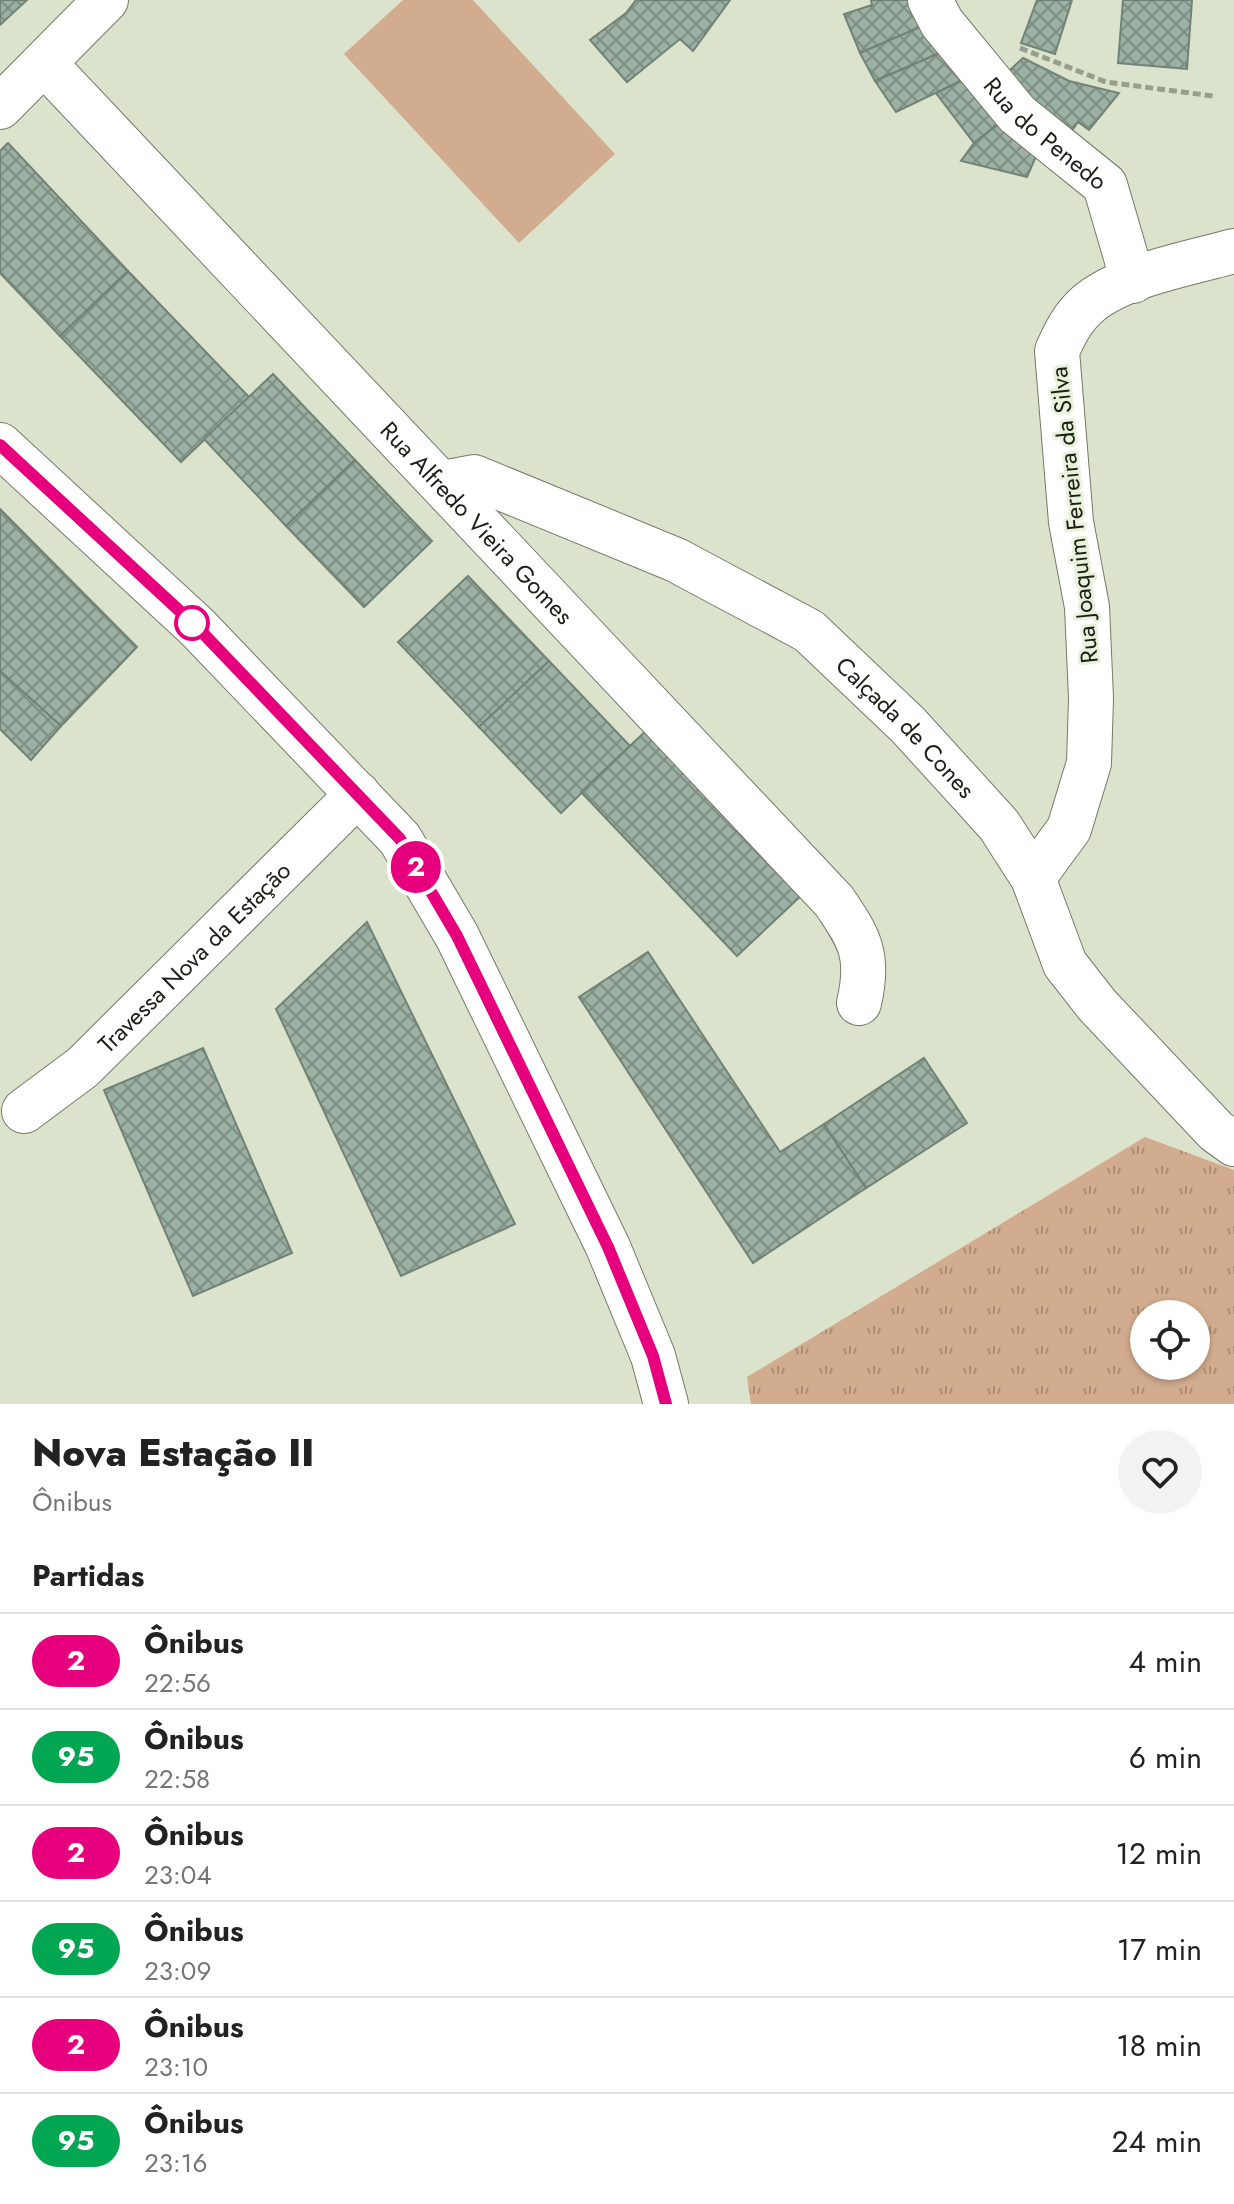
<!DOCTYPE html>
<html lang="pt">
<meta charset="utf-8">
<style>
:root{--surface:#fff;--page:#f2f2f2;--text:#222;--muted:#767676;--line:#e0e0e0}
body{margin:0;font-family:Jost,sans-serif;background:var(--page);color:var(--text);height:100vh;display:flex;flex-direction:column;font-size:30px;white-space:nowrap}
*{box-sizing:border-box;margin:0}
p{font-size:26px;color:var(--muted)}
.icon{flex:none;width:44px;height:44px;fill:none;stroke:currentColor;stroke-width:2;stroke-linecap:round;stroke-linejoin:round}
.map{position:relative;height:1404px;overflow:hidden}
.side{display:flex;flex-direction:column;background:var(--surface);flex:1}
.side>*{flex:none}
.badge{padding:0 16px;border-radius:26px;font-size:28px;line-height:52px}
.fabs{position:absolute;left:1130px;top:1300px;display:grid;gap:16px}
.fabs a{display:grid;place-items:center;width:80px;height:80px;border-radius:50%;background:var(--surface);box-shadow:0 2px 6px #0004;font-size:40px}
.map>.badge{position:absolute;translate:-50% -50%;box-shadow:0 0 0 4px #fff}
h2{padding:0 32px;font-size:30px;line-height:72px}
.round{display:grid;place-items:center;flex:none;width:84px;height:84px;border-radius:42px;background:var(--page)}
.headline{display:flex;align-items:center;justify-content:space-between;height:136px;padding:0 32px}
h1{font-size:38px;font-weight:800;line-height:60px}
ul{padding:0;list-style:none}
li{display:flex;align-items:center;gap:24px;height:96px;padding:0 32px;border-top:2px solid var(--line)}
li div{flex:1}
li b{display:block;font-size:30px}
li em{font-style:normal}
li .badge{min-width:88px;font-weight:700;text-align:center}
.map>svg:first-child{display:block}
.grass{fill:url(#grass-tufts);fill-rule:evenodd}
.pitch{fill:#d2ac8e}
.building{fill:url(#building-cross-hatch);stroke:#708376;stroke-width:2}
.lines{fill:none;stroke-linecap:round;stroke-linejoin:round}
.minor-casing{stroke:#747b67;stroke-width:46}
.tertiary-casing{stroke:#747b67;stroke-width:46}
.path{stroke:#989e8d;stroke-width:5;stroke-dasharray:8 4;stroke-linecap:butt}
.minor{stroke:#fff;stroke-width:44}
.tertiary{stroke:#fff;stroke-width:44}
.line-casing{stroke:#fff;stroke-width:18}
.line{stroke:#e6007e;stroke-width:12}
.stop-dot{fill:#fff;stroke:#e6007e;stroke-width:4}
.labels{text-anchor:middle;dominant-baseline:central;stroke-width:6;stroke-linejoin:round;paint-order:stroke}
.street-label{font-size:24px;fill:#1c1f17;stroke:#e8f1da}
</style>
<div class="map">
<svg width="1234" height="1404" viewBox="0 0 1234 1404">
<defs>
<pattern id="grass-tufts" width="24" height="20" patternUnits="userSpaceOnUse" patternTransform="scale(2)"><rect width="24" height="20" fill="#d2ac8e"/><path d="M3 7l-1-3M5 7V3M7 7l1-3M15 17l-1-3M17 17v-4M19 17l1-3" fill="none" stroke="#aa8b73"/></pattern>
<pattern id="building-cross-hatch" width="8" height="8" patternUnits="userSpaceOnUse" patternTransform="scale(2)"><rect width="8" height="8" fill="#9cb1a3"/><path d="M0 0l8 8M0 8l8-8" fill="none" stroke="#7e8f84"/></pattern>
</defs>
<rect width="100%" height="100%" fill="#dbe3cd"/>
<path class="grass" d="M 1145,1137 L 1234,1170 L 1234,1404 L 751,1404 L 747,1377 ZM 1144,1314 L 1196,1314 L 1196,1366 L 1144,1366 Z"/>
<path class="pitch" d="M 403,0 L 473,0 L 615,154 L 519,243 L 344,54 Z"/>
<g class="building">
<path d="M 0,0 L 27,0 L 0,25 Z"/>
<path d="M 636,0 L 730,0 L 693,51 L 680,39 L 627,82 L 590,40 L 626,13 Z"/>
<path d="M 871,0 L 914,0 L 927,24 L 860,53 L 844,14 L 872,5 Z"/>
<path d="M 1037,0 L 1072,0 L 1055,54 L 1021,43 Z"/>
<path d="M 1123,0 L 1192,0 L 1187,69 L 1118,63 Z"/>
<path d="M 927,24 L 942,52 L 875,81 L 860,53 Z"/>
<path d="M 942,52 L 967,78 L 896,112 L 875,81 Z"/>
<path d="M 1023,58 L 1069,81 L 1119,93 L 1089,130 L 1078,122 L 1068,136 L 998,81 Z"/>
<path d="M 967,78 L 1004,120 L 974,143 L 936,93 Z"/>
<path d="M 1004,120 L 1040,147 L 1027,177 L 961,161 L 974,143 Z"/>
<path d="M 8,143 L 128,271 L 60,336 L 0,273 L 0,151 Z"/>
<path d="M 128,271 L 249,397 L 181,462 L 60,336 Z"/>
<path d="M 273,374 L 355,460 L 286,526 L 204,439 Z"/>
<path d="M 355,460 L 432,541 L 364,607 L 286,526 Z"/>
<path d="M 0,509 L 137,647 L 61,726 L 0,671 Z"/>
<path d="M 468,576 L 549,661 L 479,727 L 398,642 Z"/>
<path d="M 549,661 L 630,746 L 561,813 L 479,727 Z"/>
<path d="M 0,671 L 61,726 L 31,760 L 0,729 Z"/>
<path d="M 649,728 L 804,893 L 737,956 L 581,792 Z"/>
<path d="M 367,922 L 515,1224 L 401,1276 L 276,1009 Z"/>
<path d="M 648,952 L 780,1152 L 824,1124 L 866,1188 L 753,1263 L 579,997 Z"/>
<path d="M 203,1048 L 292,1253 L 193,1296 L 104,1090 Z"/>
<path d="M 924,1058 L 967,1123 L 866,1188 L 824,1124 Z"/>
</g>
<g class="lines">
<g class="minor-casing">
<g id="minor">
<path id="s1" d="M 930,0 L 942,23 L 1017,114 L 1105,185 L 1133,281"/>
<path id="s2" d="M 45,64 L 834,901 C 860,939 870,956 859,1003"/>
<path d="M 0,107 L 106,0"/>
<path id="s3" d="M 442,483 L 474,477 L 676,560 L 809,631 L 908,725 L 999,825 L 1033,878 L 1065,964 L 1097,1005 L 1216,1131 L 1234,1144"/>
<path d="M 1033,878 L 1069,829 L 1089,763 L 1091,698 L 1087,607 L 1071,522 L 1057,351 C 1065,333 1073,317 1088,304 C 1122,275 1191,263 1234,251"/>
<path id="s4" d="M 24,1111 L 83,1067 L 358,794"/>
</g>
</g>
<g class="tertiary-casing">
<path id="tertiary" d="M 0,445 L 197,627 L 400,839 L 457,936 L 608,1247 L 653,1356 L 666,1404"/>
</g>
<path class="path" d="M 1020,48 L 1106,82 L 1213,96"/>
<use href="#minor" class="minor"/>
<use href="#tertiary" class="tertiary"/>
</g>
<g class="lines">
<g class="line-casing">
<path id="line" d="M 0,445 L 197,627 L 400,839 L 457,936 L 608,1247 L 653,1356 L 666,1404"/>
</g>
<use href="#line" class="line"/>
</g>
<circle class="stop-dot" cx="192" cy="623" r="16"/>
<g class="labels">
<g class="street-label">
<text stroke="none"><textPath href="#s1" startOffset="178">Rua do Penedo</textPath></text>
<text transform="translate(1074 515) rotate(-96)">Rua Joaquim Ferreira da Silva</text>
<text stroke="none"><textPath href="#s2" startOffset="630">Rua Alfredo Vieira Gomes</textPath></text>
<text stroke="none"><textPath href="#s3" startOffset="538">Calçada de Cones</textPath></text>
<text stroke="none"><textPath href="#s4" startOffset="230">Travessa Nova da Estação</textPath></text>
</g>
</g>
</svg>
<div class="fabs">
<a><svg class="icon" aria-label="locate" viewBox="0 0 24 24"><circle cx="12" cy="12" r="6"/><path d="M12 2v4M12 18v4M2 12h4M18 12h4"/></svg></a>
</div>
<b class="badge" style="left:416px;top:867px;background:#e6007e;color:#fff">2</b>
</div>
<section class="side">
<div class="headline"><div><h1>Nova Estação II</h1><p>Ônibus</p></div><a class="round"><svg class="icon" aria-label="heart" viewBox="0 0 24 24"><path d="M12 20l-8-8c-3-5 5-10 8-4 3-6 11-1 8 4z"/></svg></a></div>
<h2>Partidas</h2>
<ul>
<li><span class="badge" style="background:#e6007e;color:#fff">2</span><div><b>Ônibus</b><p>22:56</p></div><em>4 min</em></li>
<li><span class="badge" style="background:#00a651;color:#fff">95</span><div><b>Ônibus</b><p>22:58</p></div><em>6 min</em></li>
<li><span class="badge" style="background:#e6007e;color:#fff">2</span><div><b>Ônibus</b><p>23:04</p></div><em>12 min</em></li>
<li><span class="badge" style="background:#00a651;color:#fff">95</span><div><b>Ônibus</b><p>23:09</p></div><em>17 min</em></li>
<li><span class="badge" style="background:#e6007e;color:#fff">2</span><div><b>Ônibus</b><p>23:10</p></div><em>18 min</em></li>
<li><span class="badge" style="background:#00a651;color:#fff">95</span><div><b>Ônibus</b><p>23:16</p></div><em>24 min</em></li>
</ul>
</section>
